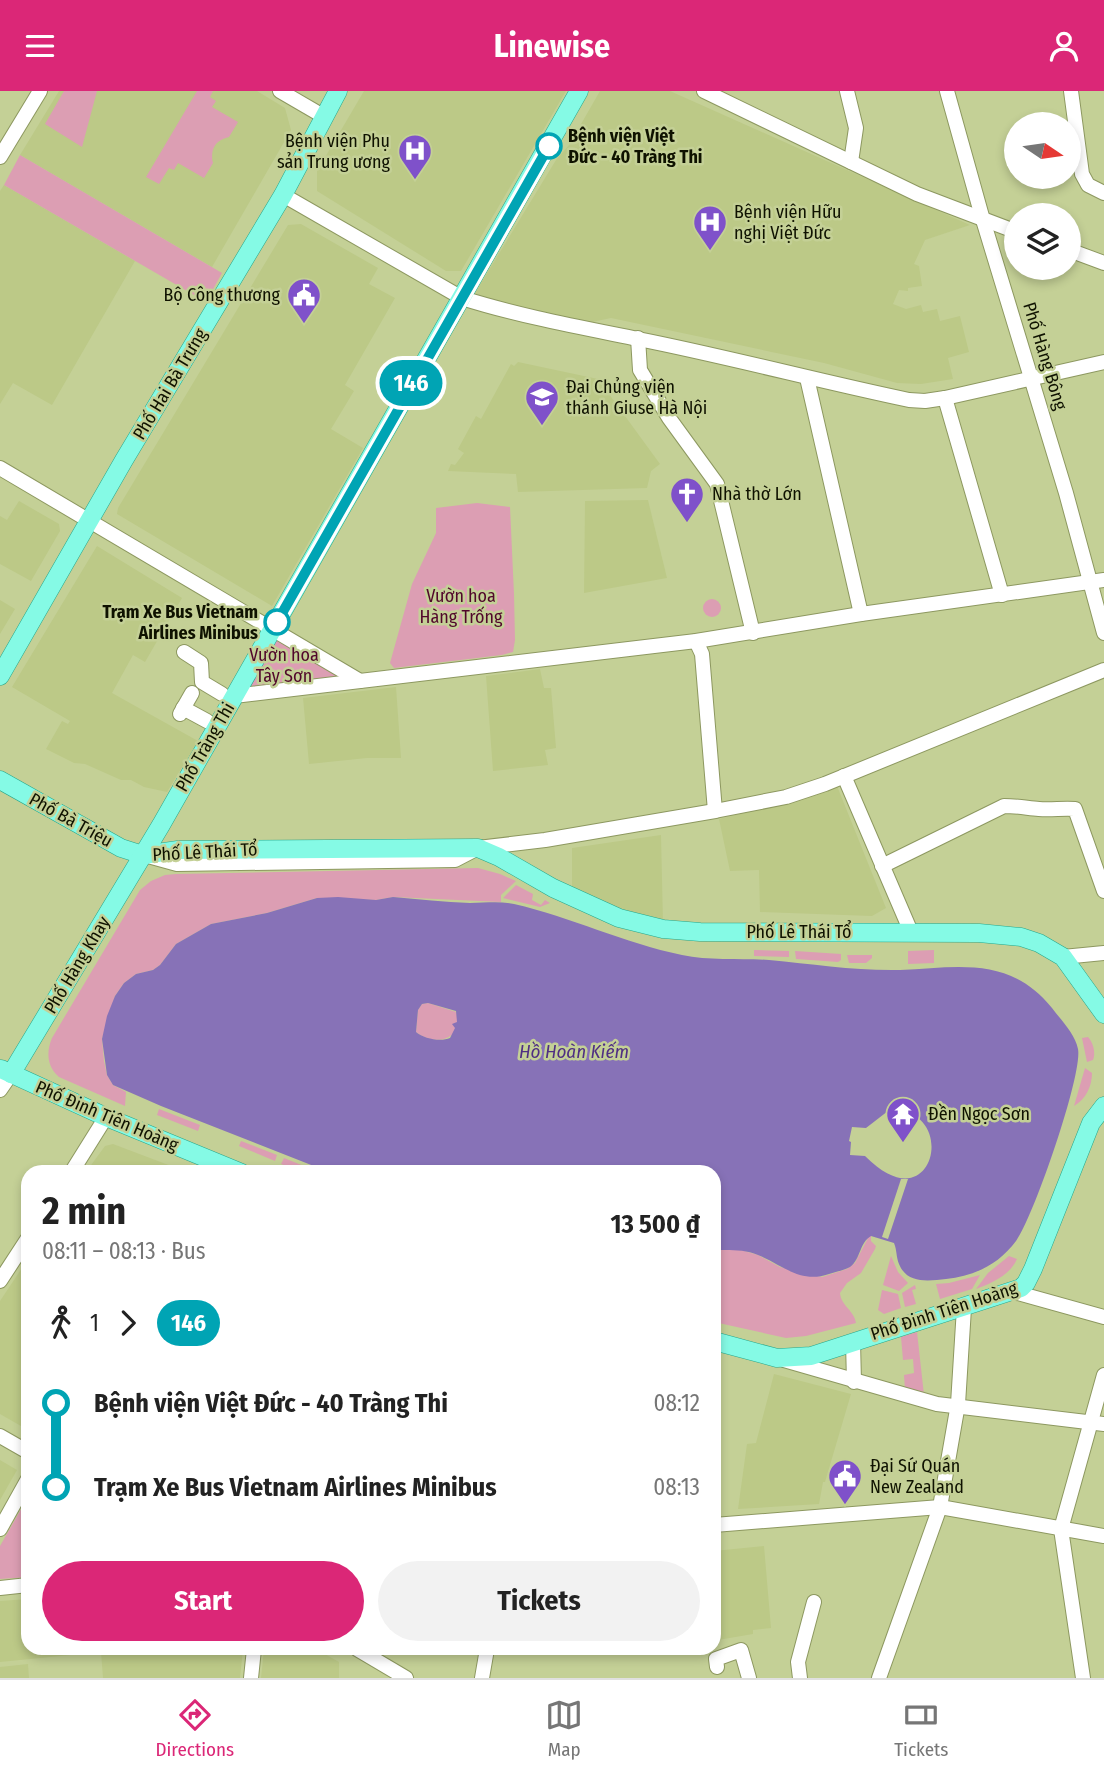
<!DOCTYPE html>
<meta charset="utf-8">
<style>
:root{--surface:#fff;--page:#f2f2f2;--text:#222;--muted:#767676;--line:#e0e0e0;--accent:#db2777}
body{margin:0;font-family:"Fira Sans Condensed",sans-serif;background:var(--page);color:var(--text);height:100vh;display:flex;flex-direction:column;font-size:26px;white-space:nowrap}
*{box-sizing:border-box;margin:0}
p{font-size:23px;color:var(--muted)}
.icon{flex:none;width:38px;height:38px;fill:none;stroke:currentColor;stroke-width:2;stroke-linecap:round;stroke-linejoin:round}
.map{position:relative;flex:1;overflow:hidden}
.side{position:absolute;left:21px;top:1074px;width:700px;height:490px;display:flex;flex-direction:column;background:var(--surface);border-radius:21px;box-shadow:0 4px 10px #0003}
.side>*{flex:none}
.badge{padding:0 14px;border-radius:23px;font-size:24px;line-height:46px}
.needle{width:46px;rotate:103deg}
.buttons{position:absolute;left:1004px;top:21px;display:grid;gap:14px}
.buttons a{display:grid;place-items:center;width:77px;height:77px;border-radius:50%;background:var(--surface);box-shadow:0 4px 10px #0003;font-size:35px}
.map>.badge{position:absolute;translate:-50% -50%;box-shadow:0 0 0 4px #fff}
.legs{display:flex;align-items:center;gap:10px;height:77px;padding:0 21px;font-size:23px}
.legs p{margin-inline-start:auto}
.overview{display:flex;align-items:center;justify-content:space-between;height:119px;padding:0 21px}
h1{font-size:38px;font-weight:700;line-height:52px}
.button{display:flex;gap:14px;margin-top:auto;padding:14px 21px}
.button a{flex:1;height:80px;border-radius:42px;background:var(--accent);color:#fff;font-size:28px;font-weight:700;line-height:80px;text-align:center}
.button a+a{background:var(--page);color:var(--text)}
ul{padding:0 21px;list-style:none}
li{display:flex;align-items:center;gap:24px;height:84px;font-size:26px}
li i{display:grid;place-items:center;width:10px;height:100%;margin:0 9px;background:currentColor}
li i::after{content:'';width:18px;height:18px;margin:-9px;border:5px solid;border-radius:50%;background:var(--surface)}
li p{margin-inline-start:auto}
li:first-child i{background:linear-gradient(#0000 50%,currentColor 0)}
li:last-child i{background:linear-gradient(currentColor 50%,#0000 0)}
header{display:flex;justify-content:space-between;align-items:center;height:91px;padding:0 21px;background:var(--accent);color:#fff;font-size:32px;font-weight:700}
.menu{display:flex;justify-content:space-around;align-items:center;height:98px;border-top:2px solid var(--line);background:var(--surface);font-size:19px;color:var(--muted)}
.menu a{display:grid;justify-items:center;gap:4px}
.menu .on{color:var(--accent)}
.map>svg:first-child{display:block}
.built{fill:#bcc987}
.green{fill:#dc9eb3}
.water{fill:#8772b7;fill-rule:evenodd}
.pier{fill:#c4d096}
.lines{fill:none;stroke-linecap:round;stroke-linejoin:round}
.minor-casing{stroke:#8d9860;stroke-width:16}
.major-casing{stroke:#27a68a;stroke-width:19}
.minor{stroke:#fff;stroke-width:14}
.major{stroke:#85fae5;stroke-width:18}
.line-1-casing{stroke:#fff;stroke-width:16}
.line-1{stroke:#00a4b4;stroke-width:10}
.stop-1-dot{fill:#fff;stroke:#00a4b4;stroke-width:3.5}
.labels{text-anchor:middle;dominant-baseline:central;stroke-width:5;stroke-linejoin:round;paint-order:stroke}
.stop-label{font-size:18px;font-weight:bold;fill:#0f1200;stroke:#c4d096;text-anchor:start}
.poi-label{font-size:18px;fill:#0f1200;stroke:#c4d096;text-anchor:start}
.street-label{font-size:18px;fill:#0f1200;stroke:#c4d096}
.park-label{font-size:18px;fill:#51072b;stroke:#c4d096}
.water-label{font-size:19px;font-style:italic;fill:#4f2f83;stroke:#c4d096}
</style>
<header><svg class="icon" aria-label="menu" viewBox="0 0 24 24"><path d="M4 6h16M4 12h16M4 18h16"/></svg>Linewise<svg class="icon" aria-label="person" viewBox="0 0 24 24"><circle cx="12" cy="8" r="4"/><path d="M4 21q1-7 8-7t8 7"/></svg></header>
<div class="map">
<svg width="1104" height="1587" viewBox="0 0 1104 1587">
<rect width="100%" height="100%" fill="#c4d096"/>
<g class="built">
<path d="M 59,0 L 257,0 L 285,17 L 291,39 L 212,176 L 20,64 Z"/>
<path d="M 364,0 L 566,0 L 461,180 L 446,180 L 317,100 L 317,80 Z"/>
<path d="M 600,0 L 670,0 L 970,134 L 925,149 L 914,173 L 919,175 L 922,195 L 908,197 L 908,200 L 899,199 L 893,213 L 906,218 L 921,214 L 923,221 L 937,218 L 940,230 L 960,225 L 969,261 L 948,267 L 953,288 L 921,293 L 897,292 L 824,272 L 611,227 L 587,232 L 472,207 L 556,69 L 569,54 Z"/>
<path d="M 4,94 L 135,170 L 52,314 L 13,292 L 0,313 L 0,100 Z"/>
<path d="M 301,133 L 378,177 L 369,193 L 395,207 L 345,294 L 354,300 L 331,338 L 363,357 L 272,515 L 117,423 L 118,417 L 288,134 Z"/>
<path d="M 518,271 L 598,288 L 660,373 L 651,380 L 647,397 L 518,401 L 516,383 L 448,380 L 451,373 L 455,374 L 464,362 L 458,358 L 476,325 L 481,328 L 511,273 L 514,275 Z"/>
<path d="M 648,409 L 667,487 L 584,502 L 585,410 Z"/>
<path d="M 19,410 L 59,433 L 60,440 L 31,490 L 0,473 L 0,425 L 7,429 Z"/>
<path d="M 97,455 L 182,507 L 145,571 L 133,564 L 112,602 L 198,650 L 167,701 L 144,696 L 131,689 L 121,689 L 85,673 L 74,672 L 46,658 L 62,630 L 68,633 L 70,630 L 12,596 Z"/>
<path d="M 0,509 L 15,518 L 0,543 Z"/>
<path d="M 540,578 L 544,597 L 551,597 L 556,657 L 545,659 L 548,674 L 493,680 L 486,585 Z"/>
<path d="M 396,596 L 401,667 L 367,667 L 309,673 L 303,607 Z"/>
<path d="M 837,695 L 886,817 L 872,825 L 760,821 L 759,779 L 730,780 L 719,728 L 790,711 Z"/>
<path d="M 661,744 L 663,832 L 621,820 L 582,803 L 572,795 L 572,757 Z"/>
<path d="M 113,1053 L 187,1081 L 86,1081 L 105,1055 Z"/>
<path d="M 28,1168 L 28,1339 L 0,1323 L 0,1210 Z"/>
<path d="M 774,1283 L 851,1303 L 825,1391 L 823,1391 L 819,1413 L 738,1418 L 747,1353 L 756,1352 Z"/>
<path d="M 0,1369 L 17,1379 L 0,1409 Z"/>
<path d="M 764,1455 L 771,1537 L 753,1539 L 753,1543 L 718,1549 L 714,1536 L 714,1460 Z"/>
<path d="M 28,1508 L 28,1558 L 243,1558 L 240,1587 L 103,1587 L 101,1561 L 0,1571 L 0,1510 Z"/>
<path d="M 264,1558 L 316,1558 L 339,1571 L 339,1587 L 261,1587 Z"/>
<path d="M 28,1573 L 29,1587 L 0,1587 L 0,1576 Z"/>
</g>
<g class="green">
<path d="M 64,0 L 97,0 L 82,56 L 45,33 Z"/>
<path d="M 197,0 L 213,0 L 210,6 L 216,10 L 212,16 L 238,31 L 229,46 C 215,49 210,59 213,72 L 204,87 L 178,72 L 174,79 L 169,77 L 159,93 L 146,86 Z"/>
<path d="M 20,64 L 222,182 L 206,211 L 4,94 Z"/>
<path d="M 477,412 L 510,416 L 514,503 L 515,549 L 513,561 L 502,564 L 394,577 L 390,572 L 412,493 L 436,442 L 436,417 Z"/>
<circle cx="712" cy="517" r="9"/>
<path d="M 276,546 L 348,587 L 243,600 Z"/>
<path d="M 478,777 L 500,783 L 516,790 L 501,804 L 501,811 L 393,806 L 376,809 L 317,807 L 267,822 L 211,833 L 176,853 L 160,874 L 153,879 L 136,883 L 124,892 L 115,905 L 102,948 L 104,970 L 107,984 L 113,994 L 126,1001 L 125,1015 L 59,986 C 47,976 46,961 52,947 L 140,799 L 151,790 L 165,784 L 176,783 Z"/>
<path d="M 516,794 L 533,803 L 532,809 L 541,814 L 545,809 L 550,812 L 540,816 L 503,807 Z"/>
<path d="M 754,859 L 789,860 L 789,866 L 754,865 Z"/>
<path d="M 934,859 L 934,872 L 908,873 L 908,860 Z"/>
<path d="M 795,860 L 841,863 L 841,869 L 838,871 L 796,868 Z"/>
<path d="M 847,864 L 872,864 L 872,867 L 866,872 L 849,872 Z"/>
<path d="M 428,912 L 456,921 C 465,949 435,956 416,941 L 418,919 L 422,913 Z"/>
<path d="M 1088,946 C 1093,951 1096,962 1093,969 L 1087,971 L 1082,947 Z"/>
<path d="M 1085,977 L 1092,982 C 1092,995 1086,1008 1074,1015 Z"/>
<path d="M 159,1018 L 200,1034 L 198,1040 L 157,1024 Z"/>
<path d="M 241,1050 L 277,1064 L 275,1070 L 239,1055 Z"/>
<path d="M 284,1067 L 319,1081 L 302,1081 L 281,1073 Z"/>
<path d="M 869,1145 L 871,1145 L 871,1150 L 876,1155 L 875,1158 L 861,1182 L 847,1192 L 840,1202 C 841,1215 854,1219 856,1232 L 806,1245 L 786,1247 L 714,1231 L 714,1159 L 741,1159 L 758,1164 L 780,1176 L 822,1186 L 847,1178 L 855,1172 Z"/>
<path d="M 891,1165 L 898,1181 L 908,1192 L 899,1200 L 883,1194 Z"/>
<path d="M 1009,1165 L 1017,1168 C 1010,1184 992,1192 976,1198 L 988,1182 Z"/>
<path d="M 980,1184 L 972,1198 L 940,1208 L 936,1193 L 949,1192 Z"/>
<path d="M 915,1194 L 916,1198 L 912,1199 L 916,1213 L 905,1216 L 902,1202 Z"/>
<path d="M 882,1199 L 898,1203 L 901,1217 L 884,1223 L 878,1219 Z"/>
<path d="M 917,1241 L 924,1304 L 905,1299 L 904,1284 L 914,1282 L 913,1268 L 903,1269 L 901,1246 Z"/>
<path d="M 28,1406 L 28,1486 L 0,1488 L 0,1455 Z"/>
</g>
<path class="water" d="M 338,806 L 376,809 L 393,806 C 419,808 444,811 470,812 C 485,812 499,810 514,813 C 571,826 624,852 682,864 C 710,870 741,867 769,869 C 813,873 856,880 900,879 C 960,876 1010,865 1052,917 C 1061,929 1075,943 1078,958 C 1083,983 1033,1128 1016,1150 C 999,1173 975,1185 946,1188 C 928,1190 907,1193 899,1173 C 896,1166 897,1159 894,1152 L 871,1145 C 859,1152 861,1168 850,1176 C 844,1179 836,1181 829,1183 C 800,1193 783,1174 758,1164 C 744,1158 729,1159 714,1159 L 714,1082 L 329,1081 L 161,1015 L 113,994 L 107,984 L 102,948 L 107,925 L 115,905 L 124,892 L 136,883 L 153,879 L 160,874 L 176,853 L 211,833 L 267,822 L 317,807 ZM 428,912 L 456,920 L 457,931 L 452,933 L 455,937 L 450,947 C 441,951 424,948 416,941 L 418,919 L 422,913 ZM 888,1020 C 960,1012 936,1137 865,1065 L 850,1064 L 851,1051 L 849,1050 L 852,1036 L 866,1037 Z"/>
<path class="pier" d="M 901,1088 L 908,1088 L 888,1148 L 882,1146 Z"/>
<g class="lines">
<g class="minor-casing">
<g id="minor">
<path d="M 280,0 L 323,25"/>
<path d="M 704,0 L 917,103 L 1017,141"/>
<path d="M 847,0 L 856,37 L 851,71"/>
<path d="M 947,0 L 983,129 L 1066,402 L 1104,542"/>
<path d="M 1071,0 L 1082,83 L 1088,94 L 1104,102"/>
<path d="M 0,66 L 40,0"/>
<path d="M 283,104 L 462,207 C 519,225 579,236 638,248 C 729,266 818,290 909,309 L 925,310 L 945,307 L 1104,271"/>
<path d="M 1069,159 L 1104,172"/>
<path d="M 638,247 L 640,279 L 669,327 L 717,393 L 753,542"/>
<path d="M 807,287 L 861,523"/>
<path d="M 945,307 L 1002,504"/>
<path d="M 0,377 L 360,590"/>
<path d="M 696,550 L 702,563 L 715,720"/>
<path d="M 184,561 L 201,572 L 202,591 L 222,603"/>
<path d="M 234,605 L 696,550 L 861,523 L 1104,489"/>
<path d="M 183,617 L 207,630"/>
<path d="M 180,623 L 192,602"/>
<path d="M 844,685 L 911,841"/>
<path d="M 148,765 L 177,773 L 455,769 L 478,757 L 545,749 L 715,720 L 786,706 L 825,693 L 1104,579"/>
<path d="M 882,775 L 1004,715 C 1017,715 1027,717 1039,718 C 1052,719 1063,717 1075,718 L 1104,800"/>
<path d="M 1063,866 L 1104,862"/>
<path d="M 0,999 L 11,983"/>
<path d="M 71,1082 L 106,1026"/>
<path d="M 0,1190 L 28,1147"/>
<path d="M 1014,1201 L 1104,1226"/>
<path d="M 853,1251 L 854,1291"/>
<path d="M 784,1269 L 937,1313 L 1104,1333"/>
<path d="M 0,1345 L 28,1361"/>
<path d="M 714,1434 L 940,1416 L 1104,1445"/>
<path d="M 0,1438 L 28,1388"/>
<path d="M 0,1497 L 28,1494"/>
<path d="M 357,1558 L 406,1587"/>
<path d="M 717,1576 L 716,1568 L 741,1559 L 749,1587"/>
<path d="M 251,1587 L 254,1558"/>
<path d="M 482,1587 L 487,1558"/>
<path d="M 800,1587 L 798,1571 L 814,1511"/>
<path d="M 879,1587 L 940,1416 L 958,1313 L 964,1217"/>
<path d="M 1083,1587 L 1061,1438 L 1104,1284"/>
</g>
</g>
<g class="major-casing">
<g id="major">
<path d="M 0,585 L 124,369 L 283,104 L 338,0"/>
<path d="M 0,689 L 121,757 L 143,764 L 178,759 L 478,757 L 499,766 L 553,797 L 619,827 L 663,838 L 700,841 L 979,842 L 1021,846 L 1039,852 L 1063,866 L 1104,923"/>
<path d="M 1,978 L 106,1026 L 242,1082"/>
<path d="M 11,983 L 161,734 L 579,0"/>
<path d="M 714,1250 L 777,1267 L 811,1265 L 1021,1197 L 1026,1192 L 1033,1178 L 1091,1032 L 1104,1015"/>
</g>
</g>
<use href="#minor" class="minor"/>
<use href="#major" class="major"/>
</g>
<g class="lines">
<g class="line-1-casing">
<path id="line-1" d="M 277,531 L 549,55"/>
</g>
<use href="#line-1" class="line-1"/>
</g>
<defs>
<g id="hospital-pin" transform="scale(1.75)"><path d="M0 17L-7.5 6A9.5 9.5 0 1 1 7.5 6Z" fill="#7f51ca" stroke="#c4d096"/><path d="M-5-5h3v3.5h4V-5h3V5h-3V1.5h-4V5h-3Z" fill="#fff"/></g>
<g id="civic-pin" transform="scale(1.75)"><path d="M0 17L-7.5 6A9.5 9.5 0 1 1 7.5 6Z" fill="#7f51ca" stroke="#c4d096"/><path d="M-.6-6.5H3V-4.5H.6V-3L4-1V1h2V6H-6V1h2V-1L-.6-3ZM-1.2 2.5V6h2.4V2.5Z" fill="#fff"/></g>
<g id="university-pin" transform="scale(1.75)"><path d="M0 17L-7.5 6A9.5 9.5 0 1 1 7.5 6Z" fill="#7f51ca" stroke="#c4d096"/><path d="M0-5L7-2L0 1L-7-2ZM-4 1L0 2.5L4 1V4Q0 6-4 4Z" fill="#fff"/></g>
<g id="church-pin" transform="scale(1.75)"><path d="M0 17L-7.5 6A9.5 9.5 0 1 1 7.5 6Z" fill="#7f51ca" stroke="#c4d096"/><path d="M-1.2-6h2.4v3.5h3.3v2.4h-3.3V6h-2.4V-.1h-3.3v-2.4h3.3Z" fill="#fff"/></g>
<g id="temple-pin" transform="scale(1.75)"><path d="M0 17L-7.5 6A9.5 9.5 0 1 1 7.5 6Z" fill="#7f51ca" stroke="#c4d096"/><path d="M0-6L5-2H3V0L6.5 2.5H4V6H1.5V3h-3V6H-4V2.5H-6.5L-3 0V-2H-5Z" fill="#fff"/></g>
</defs>
<g fill-rule="evenodd">
<use href="#hospital-pin" x="415" y="60"/>
<use href="#hospital-pin" x="710" y="131"/>
<use href="#civic-pin" x="304" y="204"/>
<use href="#university-pin" x="542" y="306"/>
<use href="#church-pin" x="687" y="403"/>
<use href="#temple-pin" x="903" y="1023"/>
<use href="#civic-pin" x="845" y="1385"/>
</g>
<g class="stop-1-dot">
<circle cx="549" cy="55" r="12"/>
<circle cx="277" cy="531" r="12"/>
</g>
<g class="labels">
<g class="stop-label">
<text x="568" y="45">Bệnh viện Việt<tspan x="568" dy="21">Đức - 40 Tràng Thi</tspan></text>
<text x="258" y="521" text-anchor="end">Trạm Xe Bus Vietnam<tspan x="258" dy="21">Airlines Minibus</tspan></text>
</g>
<g class="poi-label">
<text x="390" y="50" text-anchor="end">Bệnh viện Phụ<tspan x="390" dy="21">sản Trung ương</tspan></text>
<text x="734" y="121">Bệnh viện Hữu<tspan x="734" dy="21">nghị Việt Đức</tspan></text>
<text x="280" y="204" text-anchor="end">Bộ Công thương</text>
<text x="566" y="296">Đại Chủng viện<tspan x="566" dy="21">thánh Giuse Hà Nội</tspan></text>
<text x="712" y="403">Nhà thờ Lớn</text>
<text x="928" y="1023">Đền Ngọc Sơn</text>
<text x="870" y="1375">Đại Sứ Quán<tspan x="870" dy="21">New Zealand</tspan></text>
</g>
<g class="street-label">
<text transform="translate(1045 265) rotate(73)">Phố Hàng Bông</text>
<text transform="translate(170 293) rotate(-59)">Phố Hai Bà Trưng</text>
<text transform="translate(205 656) rotate(-60)">Phố Tràng Thi</text>
<text transform="translate(71 729) rotate(29)">Phố Bà Triệu</text>
<text transform="translate(205 761) rotate(-3)">Phố Lê Thái Tổ</text>
<text x="799" y="841">Phố Lê Thái Tổ</text>
<text transform="translate(77 874) rotate(-59)">Phố Hàng Khay</text>
<text transform="translate(107 1025) rotate(23)">Phố Đinh Tiên Hoàng</text>
<text transform="translate(944 1220) rotate(-18)">Phố Đinh Tiên Hoàng</text>
</g>
<g class="park-label">
<text x="461" y="505">Vườn hoa<tspan x="461" dy="21">Hàng Trống</tspan></text>
<text x="284" y="564">Vườn hoa<tspan x="284" dy="21">Tây Sơn</tspan></text>
</g>
<g class="water-label">
<text x="574" y="960">Hồ Hoàn Kiếm</text>
</g>
</g>
</svg>
<div class="buttons">
<a><svg class="needle" viewBox="-14 -14 28 28"><path d="M0-13l5 13h-10z" fill="#e53935"/><path d="M0 13l5-13h-10z" fill="#767676"/></svg></a>
<a><svg class="icon" aria-label="layers" viewBox="0 0 24 24"><path d="M12 4l9 5-9 5-9-5zM3 14l9 5 9-5"/></svg></a>
</div>
<b class="badge" style="left:411px;top:292px;background:#00a4b4;color:#fff">146</b>
<section class="side">
<div class="overview"><div><h1>2 min</h1><p>08:11 – 08:13 · Bus</p></div><b>13 500 ₫</b></div>
<div class="legs"><svg class="icon" aria-label="walk" viewBox="0 0 24 24"><circle cx="13" cy="4" r="2"/><path d="M13 8l-2 6 4 7M11 14l-3 7M7 12l3-4h3l4 4"/></svg>1<svg class="icon" aria-label="forward" viewBox="0 0 24 24"><path d="M9 5l7 7-7 7"/></svg><b class="badge" style="background:#00a4b4;color:#fff">146</b></div>
<ul>
<li><i style="color:#00a4b4"></i><b>Bệnh viện Việt Đức - 40 Tràng Thi</b><p>08:12</p></li>
<li><i style="color:#00a4b4"></i><b>Trạm Xe Bus Vietnam Airlines Minibus</b><p>08:13</p></li>
</ul>
<div class="button"><a>Start</a><a>Tickets</a></div>
</section>
</div>
<nav class="menu">
<a class="on"><svg class="icon" aria-label="directions" viewBox="0 0 24 24"><path d="M12 3l9 9-9 9-9-9zM9 14v-3h6M13 9l2 2-2 2"/></svg>Directions</a>
<a><svg class="icon" aria-label="map" viewBox="0 0 24 24"><path d="M3 6l6-2 6 2 6-2v14l-6 2-6-2-6 2zM9 4v14M15 6v14"/></svg>Map</a>
<a><svg class="icon" aria-label="tickets" viewBox="0 0 24 24"><path d="M3 7h18v10H3zM15 7v10"/></svg>Tickets</a>
</nav>
